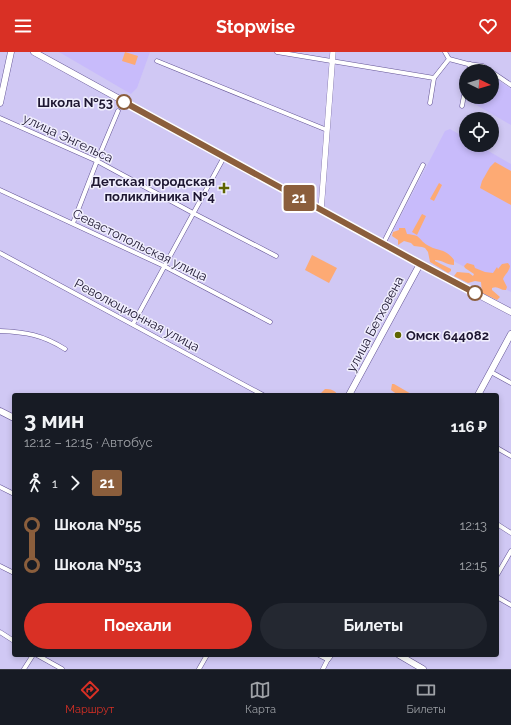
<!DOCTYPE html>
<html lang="ru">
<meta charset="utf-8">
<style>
:root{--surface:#171b24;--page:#242831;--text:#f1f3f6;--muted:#9ea1a6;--line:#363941;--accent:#d93025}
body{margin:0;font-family:Raleway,sans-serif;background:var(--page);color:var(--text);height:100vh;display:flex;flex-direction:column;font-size:15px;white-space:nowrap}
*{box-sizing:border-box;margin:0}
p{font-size:13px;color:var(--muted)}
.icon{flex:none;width:22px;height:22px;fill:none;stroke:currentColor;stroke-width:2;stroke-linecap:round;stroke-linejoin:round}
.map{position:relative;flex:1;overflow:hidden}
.side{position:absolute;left:12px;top:341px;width:487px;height:264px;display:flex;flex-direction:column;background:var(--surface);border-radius:4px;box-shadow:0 2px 6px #0003}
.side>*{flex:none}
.badge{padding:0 8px;border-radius:3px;font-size:14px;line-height:26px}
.needle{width:26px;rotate:95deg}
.fabs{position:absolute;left:459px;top:12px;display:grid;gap:8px}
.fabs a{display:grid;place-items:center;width:40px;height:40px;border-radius:50%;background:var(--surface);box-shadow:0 2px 6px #0003;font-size:20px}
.map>.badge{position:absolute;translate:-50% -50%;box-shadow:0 0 0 2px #fff}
.legs{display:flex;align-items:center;gap:6px;height:44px;padding:0 12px;font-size:13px}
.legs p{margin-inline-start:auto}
.headline{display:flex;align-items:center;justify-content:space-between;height:68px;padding:0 12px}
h1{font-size:22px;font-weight:700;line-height:30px}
.button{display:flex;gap:8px;margin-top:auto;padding:8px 12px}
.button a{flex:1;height:46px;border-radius:24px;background:var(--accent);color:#fff;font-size:16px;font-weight:700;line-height:46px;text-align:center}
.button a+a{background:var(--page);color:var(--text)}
ul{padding:0 12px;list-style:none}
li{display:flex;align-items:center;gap:14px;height:40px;font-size:15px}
li i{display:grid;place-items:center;width:6px;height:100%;margin:0 5px;background:currentColor}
li i::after{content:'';width:10px;height:10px;margin:-5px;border:3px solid;border-radius:50%;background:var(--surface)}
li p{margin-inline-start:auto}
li:first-child i{background:linear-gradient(#0000 50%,currentColor 0)}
li:last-child i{background:linear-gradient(currentColor 50%,#0000 0)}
header{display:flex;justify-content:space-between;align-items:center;height:52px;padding:0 12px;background:var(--accent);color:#fff;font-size:18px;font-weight:700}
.menu{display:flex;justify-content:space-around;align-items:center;height:56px;border-top:1px solid var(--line);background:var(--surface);font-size:11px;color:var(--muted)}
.menu a{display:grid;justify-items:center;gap:2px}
.menu .on{color:var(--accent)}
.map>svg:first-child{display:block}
.built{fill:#c8bbfb}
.green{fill:#fdaa74}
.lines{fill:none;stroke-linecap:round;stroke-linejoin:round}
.minor-casing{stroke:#645596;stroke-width:5}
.tertiary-casing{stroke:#645596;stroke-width:6}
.secondary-casing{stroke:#645596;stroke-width:6}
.primary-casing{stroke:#645596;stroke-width:7}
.minor{stroke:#fff;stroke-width:4}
.tertiary{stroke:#fff;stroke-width:5}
.secondary{stroke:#fff;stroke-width:5.5}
.primary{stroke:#fff;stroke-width:6}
.line-1-casing{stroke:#fff;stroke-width:9}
.line-1{stroke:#8b5e3c;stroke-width:6}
.stop-1-dot{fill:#fff;stroke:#8b5e3c;stroke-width:2}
.poi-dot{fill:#5f6400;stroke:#f0eefd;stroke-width:1.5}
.labels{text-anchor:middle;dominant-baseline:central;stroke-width:3;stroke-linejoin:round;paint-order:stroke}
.stop-label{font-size:13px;font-weight:bold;fill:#1d1631;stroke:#f0eefd;text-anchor:end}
.street-label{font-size:13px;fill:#1d1631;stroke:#f0eefd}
.poi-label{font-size:13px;font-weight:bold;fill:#1d1631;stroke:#f0eefd;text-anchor:end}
</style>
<header><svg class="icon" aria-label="menu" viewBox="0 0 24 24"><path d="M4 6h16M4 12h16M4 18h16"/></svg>Stopwise<svg class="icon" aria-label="heart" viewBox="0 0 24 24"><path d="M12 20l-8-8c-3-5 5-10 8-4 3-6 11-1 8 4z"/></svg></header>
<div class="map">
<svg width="511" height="617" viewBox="0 0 511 617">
<rect width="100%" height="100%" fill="#d0c8f4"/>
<g class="built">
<path d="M 59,0 L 150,0 L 137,36 L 131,42 Z"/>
<path d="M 492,24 L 511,37 L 511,73 L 466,47 L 466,45 L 492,45 Z"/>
<path d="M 450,77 L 466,86 L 466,93 L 478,93 L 511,112 L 511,240 L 394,177 L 445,79 Z"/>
</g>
<g class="green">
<path d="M 125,0 L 138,4 L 135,13 L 122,9 Z"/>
<path d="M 495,110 L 511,119 L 511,153 L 480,136 L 482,129 L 490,115 Z"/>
<path d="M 439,131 L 442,133 L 434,149 L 430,147 Z"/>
<path d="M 422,162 L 426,164 L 417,183 L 412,180 Z"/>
<path d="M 399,176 L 405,176 L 407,182 C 410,182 414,183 417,184 C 421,187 424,192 429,194 C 440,200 445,196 454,208 L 454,213 C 447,213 442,208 435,208 L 435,209 L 451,217 L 451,219 L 448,221 L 430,210 L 428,200 L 425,196 L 422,195 L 414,194 L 411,191 L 404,189 L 398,193 L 398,188 L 392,184 L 393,180 L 399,178 Z"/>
<path d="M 312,203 L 337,216 L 329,231 L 305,218 Z"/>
<path d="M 467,211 L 474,213 L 475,216 L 485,220 L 493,221 L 497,215 L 498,217 L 502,212 L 508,211 L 510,214 C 509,220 505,222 503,227 L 507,235 L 506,238 C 501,239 498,233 492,236 L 492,238 L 500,245 L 497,248 L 482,241 L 481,230 L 475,229 L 468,231 L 454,224 L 457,220 L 469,221 L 473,224 L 474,222 L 465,216 L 464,214 Z"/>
<path d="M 392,332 L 394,332 L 413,343 L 398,343 L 391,338 Z"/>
<path d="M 325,337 C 330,337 336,338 337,343 L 319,343 Z"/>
</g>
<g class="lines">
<g class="minor-casing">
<g id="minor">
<path d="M 277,0 L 434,26"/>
<path d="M 449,7 L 468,12 L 483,14 L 511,33"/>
<path d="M 157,9 L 327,78"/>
<path d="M 469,19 L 470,12"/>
<path d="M 430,51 L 434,26 L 449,7 L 445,0"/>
<path d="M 462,54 L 466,33"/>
<path d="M 0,66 L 97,109 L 193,161 L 276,204"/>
<path d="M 0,138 L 164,214 L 270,270"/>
<path d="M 73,171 L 97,109 L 118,59"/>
<path d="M 383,192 L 423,113"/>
<path d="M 0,201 L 263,343"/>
<path d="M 133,272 L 224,105"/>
<path d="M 0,279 C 26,280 43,283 65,297"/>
<path d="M 491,320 L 511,331"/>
<path d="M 497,396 L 511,404"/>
<path d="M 0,435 L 14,442"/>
<path d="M 497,472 L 511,481"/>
<path d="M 0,514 L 14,521"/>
<path d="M 497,523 L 511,499"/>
<path d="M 497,545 L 511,553"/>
<path d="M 0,580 L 14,589"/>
<path d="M 37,603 L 62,617"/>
<path d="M 24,617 L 33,603"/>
<path d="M 199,617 L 207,603"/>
<path d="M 323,617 L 328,607"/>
</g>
</g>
<g class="tertiary-casing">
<path id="tertiary" d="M 320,603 L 328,607 L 331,603"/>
</g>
<g class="secondary-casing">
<path id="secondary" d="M 321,158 L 333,0"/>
</g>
<g class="primary-casing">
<g id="primary">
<path d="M 34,0 L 420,212 L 511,260"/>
<path d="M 0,51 L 11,0"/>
<path d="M 349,343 L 420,212"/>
<path d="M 478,343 L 511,282"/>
<path d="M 0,359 L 14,366"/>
<path d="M 399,603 L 423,617"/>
</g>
</g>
<use href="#minor" class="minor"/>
<use href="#tertiary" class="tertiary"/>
<use href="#secondary" class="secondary"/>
<use href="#primary" class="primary"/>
</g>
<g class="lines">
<g class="line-1-casing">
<path id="line-1" d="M 124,50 L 420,212 L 475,241"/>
</g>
<use href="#line-1" class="line-1"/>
</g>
<g class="stop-1-dot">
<circle cx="124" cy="50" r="7"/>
<circle cx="475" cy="241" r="7"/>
</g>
<g class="poi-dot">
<path d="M222 130h4v4h4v4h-4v4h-4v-4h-4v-4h4z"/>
<circle cx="398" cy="283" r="4"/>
</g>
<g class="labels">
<g class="stop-label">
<text x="113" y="50">Школа №53</text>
</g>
<g class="street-label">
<text transform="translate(68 86) rotate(25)">улица Энгельса</text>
<text transform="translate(140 193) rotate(26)">Севастопольская улица</text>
<text transform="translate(137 263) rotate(28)">Революционная улица</text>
<text transform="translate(375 272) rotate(-62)">улица Бетховена</text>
</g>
<g class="poi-label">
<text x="215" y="129">Детская городская<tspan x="215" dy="15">поликлиника №4</tspan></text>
<text x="406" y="283" text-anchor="start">Омск 644082</text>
</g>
</g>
</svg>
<div class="fabs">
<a><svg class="needle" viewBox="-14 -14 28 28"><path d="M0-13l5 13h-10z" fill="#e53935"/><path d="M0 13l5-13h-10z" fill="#9ea1a6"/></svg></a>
<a><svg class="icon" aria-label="locate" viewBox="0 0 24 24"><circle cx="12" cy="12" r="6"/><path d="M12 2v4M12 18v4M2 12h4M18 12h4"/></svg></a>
</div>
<b class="badge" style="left:299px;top:146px;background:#8b5e3c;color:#fff">21</b>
<section class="side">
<div class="headline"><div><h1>3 мин</h1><p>12:12 – 12:15 · Автобус</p></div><b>116 ₽</b></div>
<div class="legs"><svg class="icon" aria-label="walk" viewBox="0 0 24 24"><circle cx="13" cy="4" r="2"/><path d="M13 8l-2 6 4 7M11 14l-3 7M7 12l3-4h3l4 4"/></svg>1<svg class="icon" aria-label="forward" viewBox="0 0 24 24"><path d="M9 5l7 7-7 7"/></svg><b class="badge" style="background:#8b5e3c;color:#fff">21</b></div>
<ul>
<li><i style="color:#8b5e3c"></i><b>Школа №55</b><p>12:13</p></li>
<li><i style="color:#8b5e3c"></i><b>Школа №53</b><p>12:15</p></li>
</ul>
<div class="button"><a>Поехали</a><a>Билеты</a></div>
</section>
</div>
<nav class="menu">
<a class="on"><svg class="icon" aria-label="directions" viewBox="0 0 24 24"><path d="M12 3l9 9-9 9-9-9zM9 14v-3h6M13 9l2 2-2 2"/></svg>Маршрут</a>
<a><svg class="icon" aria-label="map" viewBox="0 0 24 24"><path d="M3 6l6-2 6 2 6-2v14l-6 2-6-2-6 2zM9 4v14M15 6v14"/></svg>Карта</a>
<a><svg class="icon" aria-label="tickets" viewBox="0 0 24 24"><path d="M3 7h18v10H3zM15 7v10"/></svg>Билеты</a>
</nav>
